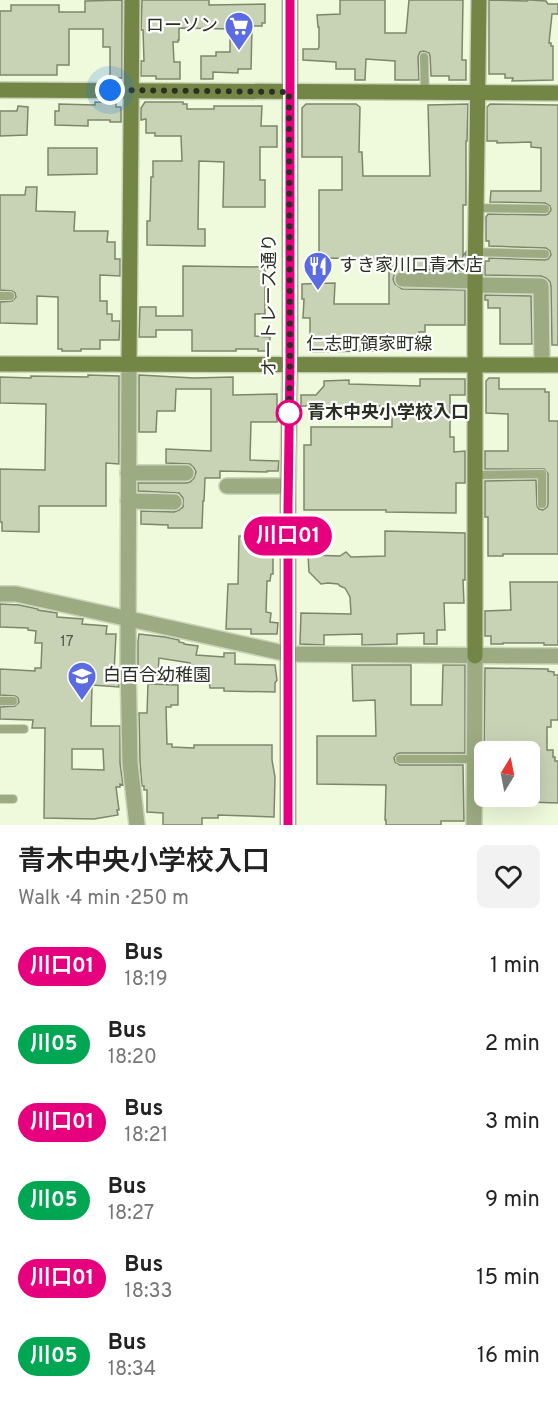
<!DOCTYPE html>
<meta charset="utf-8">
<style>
:root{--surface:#fff;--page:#f2f2f2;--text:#222;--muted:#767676}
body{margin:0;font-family:Overpass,"Noto Sans JP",sans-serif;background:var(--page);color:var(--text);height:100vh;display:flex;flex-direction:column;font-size:22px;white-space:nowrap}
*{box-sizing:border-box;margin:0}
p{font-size:20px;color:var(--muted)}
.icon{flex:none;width:33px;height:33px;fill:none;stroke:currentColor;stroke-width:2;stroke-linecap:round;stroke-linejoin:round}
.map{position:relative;height:825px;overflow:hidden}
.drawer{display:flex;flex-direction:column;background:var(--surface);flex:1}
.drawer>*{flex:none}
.badge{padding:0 12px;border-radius:20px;font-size:21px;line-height:39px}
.needle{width:39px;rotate:10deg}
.tools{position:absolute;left:474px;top:741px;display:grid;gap:12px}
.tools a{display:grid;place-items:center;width:66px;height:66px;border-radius:9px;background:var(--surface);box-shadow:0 6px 24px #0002;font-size:30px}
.you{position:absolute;width:30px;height:30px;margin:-15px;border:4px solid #fff;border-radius:50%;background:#1a73e8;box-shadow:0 0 0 9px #1a73e833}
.map>.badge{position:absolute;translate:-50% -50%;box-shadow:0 0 0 3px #fff}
.round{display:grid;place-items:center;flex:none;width:63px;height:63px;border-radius:9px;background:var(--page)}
.overview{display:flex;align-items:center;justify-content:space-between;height:102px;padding:0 18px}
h1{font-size:28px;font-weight:600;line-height:45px}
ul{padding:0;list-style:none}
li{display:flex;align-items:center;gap:18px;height:78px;padding:0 18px}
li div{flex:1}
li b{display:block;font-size:22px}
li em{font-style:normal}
li .badge{min-width:66px;font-weight:700;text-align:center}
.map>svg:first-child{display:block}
.building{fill:#c8d3b6;stroke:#7d866b;stroke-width:1.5;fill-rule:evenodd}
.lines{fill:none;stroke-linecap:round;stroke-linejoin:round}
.lane-casing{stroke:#ccd5bb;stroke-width:10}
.street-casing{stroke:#ccd5bb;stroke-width:18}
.secondary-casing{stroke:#ccd5bb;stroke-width:18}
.lane{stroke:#9cab81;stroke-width:8}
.street{stroke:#9cab81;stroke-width:15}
.secondary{stroke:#738646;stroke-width:15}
.line-casing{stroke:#fff;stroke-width:14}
.line{stroke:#e6007e;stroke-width:9}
.walk{stroke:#2b2f23;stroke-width:6;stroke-dasharray:0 10.8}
.stop-dot{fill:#fff;stroke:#e6007e;stroke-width:3}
.labels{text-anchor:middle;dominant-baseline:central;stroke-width:4.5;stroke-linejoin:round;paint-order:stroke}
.number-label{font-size:15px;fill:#525848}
.poi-label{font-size:18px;fill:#2b2f23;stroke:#fff;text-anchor:start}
.street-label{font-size:18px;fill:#2b2f23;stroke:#fff}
.stop-label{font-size:18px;font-weight:bold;fill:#2b2f23;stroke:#fff;text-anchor:start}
</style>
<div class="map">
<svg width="558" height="825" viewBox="0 0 558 825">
<rect width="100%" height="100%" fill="#effadc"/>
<g class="building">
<path d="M 122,0 L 122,78 L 110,78 L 110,47 L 103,47 L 103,29 L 69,29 L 69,65 L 57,65 L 57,75 L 0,75 L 0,11 L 11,11 L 11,5 L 59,5 L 59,12 L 85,12 L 85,1 Z"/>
<path d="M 142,0 L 209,0 L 209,5 L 265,4 L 265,23 L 262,23 L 262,26 L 252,26 L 251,69 L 238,69 L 238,73 L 213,72 L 213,79 L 201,79 L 201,56 L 216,56 L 216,52 L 230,52 L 230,29 L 179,28 L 179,40 L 178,40 L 178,42 L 173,42 L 174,62 L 180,62 L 180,79 L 156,79 L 156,76 L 141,76 L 141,61 L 144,61 L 143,30 L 141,30 Z"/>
<path d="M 340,0 L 385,0 L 385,33 L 406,33 L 409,0 L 463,0 L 462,60 L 466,60 L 466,80 L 449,80 L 449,76 L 431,76 L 430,56 L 429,53 L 424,51 L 420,52 L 418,57 L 419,80 L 395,80 L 395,61 L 366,59 L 365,80 L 355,80 L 355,69 L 336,69 L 336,62 L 303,60 L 303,49 L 318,49 L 319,47 L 319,27 L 318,27 L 317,15 L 340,14 Z"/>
<path d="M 489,0 L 527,1 L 527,0 L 531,0 L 546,1 L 548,4 L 558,4 L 558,14 L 552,14 L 549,43 L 551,43 L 551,46 L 553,46 L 553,80 L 512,81 L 513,78 L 505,78 L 505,74 L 489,74 Z"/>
<path d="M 95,102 L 116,103 L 116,107 L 121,107 L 121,122 L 110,122 L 110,120 L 88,120 L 88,126 L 55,125 L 55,111 L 59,111 L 59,104 L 95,105 Z"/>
<path d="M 145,102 L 183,102 L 183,104 L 187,104 L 187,109 L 214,109 L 214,106 L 262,106 L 261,126 L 277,126 L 277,147 L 260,147 L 260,180 L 265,180 L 265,207 L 223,207 L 224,162 L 199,161 L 198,229 L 205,229 L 205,246 L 147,245 L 147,221 L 150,221 L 151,177 L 153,177 L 153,161 L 182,161 L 181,136 L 155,136 L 155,133 L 146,133 L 146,119 L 141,120 L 141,108 Z"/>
<path d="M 306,104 L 356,104 L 360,107 L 359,152 L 362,152 L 363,176 L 430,176 L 428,105 L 468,104 L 467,141 L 466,141 L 466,205 L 463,205 L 463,256 L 466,252 L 465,271 L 403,269 L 395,273 L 393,279 L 395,284 L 402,289 L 465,290 L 465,325 L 425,325 L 425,332 L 419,332 L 419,350 L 373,348 L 373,351 L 310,352 L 310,318 L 303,318 L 304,299 L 302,299 L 302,284 L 335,283 L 334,304 L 389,304 L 389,259 L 319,258 L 319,190 L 342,190 L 342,157 L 302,157 L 302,108 Z"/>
<path d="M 490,104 L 558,105 L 558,345 L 552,345 L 551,286 L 550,282 L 546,278 L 541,276 L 485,275 L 485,261 L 489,261 L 489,258 L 545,260 L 548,259 L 551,255 L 550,251 L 546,248 L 489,246 L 489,241 L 486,241 L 486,217 L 488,214 L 545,215 L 548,214 L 551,210 L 550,206 L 545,203 L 490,202 L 491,191 L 541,191 L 541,148 L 531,147 L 531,142 L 497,143 L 497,141 L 487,141 L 487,107 Z"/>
<path d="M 18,106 L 28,107 L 27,135 L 0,136 L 0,111 L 17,111 Z"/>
<path d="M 48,148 L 97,148 L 97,174 L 48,175 Z"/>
<path d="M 26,187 L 37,187 L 36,211 L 75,212 L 74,231 L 108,231 L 107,242 L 115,242 L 115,259 L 120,259 L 120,276 L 100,275 L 100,301 L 107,301 L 107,314 L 112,314 L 112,321 L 120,321 L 119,340 L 100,340 L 100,349 L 81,349 L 81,351 L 62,351 L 62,349 L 58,349 L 58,297 L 37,296 L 37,324 L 0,323 L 0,302 L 12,301 L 16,297 L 15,293 L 12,291 L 0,290 L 0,195 L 25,195 Z"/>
<path d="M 183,266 L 265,267 L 265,314 L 255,314 L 255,336 L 270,337 L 270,351 L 258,351 L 258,349 L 236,349 L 236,351 L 192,351 L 192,330 L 156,330 L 156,337 L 139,337 L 140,307 L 156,307 L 156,316 L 183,316 Z"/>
<path d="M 485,295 L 531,296 L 532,344 L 500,344 L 500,308 L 488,308 L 488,300 L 485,300 Z"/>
<path d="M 88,375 L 119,376 L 119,464 L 106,463 L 106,506 L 39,506 L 39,532 L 2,531 L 2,522 L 0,522 L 0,469 L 45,470 L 46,404 L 0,403 L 0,377 L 31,378 L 31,376 L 88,377 Z"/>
<path d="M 139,375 L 194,378 L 233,377 L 233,395 L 277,394 L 277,422 L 251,422 L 250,460 L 279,461 L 278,471 L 267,471 L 267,472 L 220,471 L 220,478 L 205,478 L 204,501 L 203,501 L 202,528 L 168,528 L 168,525 L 141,524 L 141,511 L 174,512 L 179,510 L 183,507 L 183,498 L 179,493 L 138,491 L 138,483 L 186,483 L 190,482 L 194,478 L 196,472 L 194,468 L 190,464 L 166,463 L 166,449 L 211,451 L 211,389 L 176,389 L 175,411 L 157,411 L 156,432 L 139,432 Z"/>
<path d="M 489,378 L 499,378 L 499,389 L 545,389 L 545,392 L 549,392 L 549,421 L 558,421 L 558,554 L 503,554 L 503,556 L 488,556 L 488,517 L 485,517 L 485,481 L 536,480 L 537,506 L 539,509 L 543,510 L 547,507 L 548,504 L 548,474 L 544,469 L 485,469 L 485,451 L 508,451 L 508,414 L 486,413 L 486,381 Z"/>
<path d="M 420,379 L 465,379 L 465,395 L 450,395 L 450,437 L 454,437 L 454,452 L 465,451 L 465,483 L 456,483 L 456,513 L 386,512 L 386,510 L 304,510 L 304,445 L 311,445 L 311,427 L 392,427 L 392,406 L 301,406 L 301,395 L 316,395 L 324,386 L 324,381 L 349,380 L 349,384 L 420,386 Z"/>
<path d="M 385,531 L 465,533 L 465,580 L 463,580 L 464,603 L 444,603 L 445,630 L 437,630 L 437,644 L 424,644 L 424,633 L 397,634 L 397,644 L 362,645 L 362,634 L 324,635 L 324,645 L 300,644 L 301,613 L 351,614 L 350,597 L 345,588 L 340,586 L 338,584 L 328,583 L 321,584 L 309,572 L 308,555 L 340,556 L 346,552 L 351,557 L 385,556 Z"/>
<path d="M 239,536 L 276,536 L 275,548 L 273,548 L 273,574 L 271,574 L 270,581 L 267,581 L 266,612 L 271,613 L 270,622 L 278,623 L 277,634 L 251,634 L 251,629 L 226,629 L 228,584 L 238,584 Z"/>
<path d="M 510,582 L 558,582 L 558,645 L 544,645 L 544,643 L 503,643 L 503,644 L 491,644 L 491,636 L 485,636 L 485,611 L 511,610 Z"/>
<path d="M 0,604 L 19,605 L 38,609 L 38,610 L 57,613 L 57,617 L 83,619 L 82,624 L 107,626 L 106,634 L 116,634 L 114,673 L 118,673 L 119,687 L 92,685 L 91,726 L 120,726 L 120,763 L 123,785 L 120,784 L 120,787 L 116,787 L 119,810 L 117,810 L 118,815 L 94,819 L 44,818 L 45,728 L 32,728 L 33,720 L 0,719 L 0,707 L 15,706 L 19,702 L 18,698 L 15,696 L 0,695 L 0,669 L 35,671 L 35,668 L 41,668 L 42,643 L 35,643 L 36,631 L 28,630 L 28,628 L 0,627 ZM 72,749 L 103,749 L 104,770 L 72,769 Z"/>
<path d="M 139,634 L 165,637 L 179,640 L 179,642 L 184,643 L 184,644 L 198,646 L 196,655 L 224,657 L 224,653 L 235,653 L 235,664 L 275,665 L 277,680 L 275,683 L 275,692 L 224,691 L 224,688 L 210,688 L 209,681 L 190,680 L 190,663 L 159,658 L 158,675 L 138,674 L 138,641 Z"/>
<path d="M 352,665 L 411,665 L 411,705 L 442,705 L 443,665 L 465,665 L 465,753 L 400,753 L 397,754 L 394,758 L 395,762 L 400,765 L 463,765 L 464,821 L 441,821 L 441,825 L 386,825 L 386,820 L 385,820 L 386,785 L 317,784 L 317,736 L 376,736 L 375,700 L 353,701 Z"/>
<path d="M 485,668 L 548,669 L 548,671 L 554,672 L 554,675 L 558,675 L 558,720 L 551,720 L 551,727 L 547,727 L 547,750 L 553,750 L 553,757 L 555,757 L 555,761 L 558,761 L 558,803 L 530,802 L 530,752 L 484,752 L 484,753 Z"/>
<path d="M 148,684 L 178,685 L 178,705 L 171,705 L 171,707 L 166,707 L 167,744 L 172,744 L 172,747 L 194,748 L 194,745 L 272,745 L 272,760 L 275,777 L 274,817 L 218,815 L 218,818 L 202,818 L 202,825 L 163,825 L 163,813 L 147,812 L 147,790 L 144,790 L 144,786 L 142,786 L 140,762 L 139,713 L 147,713 Z"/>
</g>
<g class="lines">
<g class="lane-casing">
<g id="lane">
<path d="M 424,57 L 425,93"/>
<path d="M 477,208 L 545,209"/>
<path d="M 476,252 L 545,254"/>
<path d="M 0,296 L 10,296"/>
<path d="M 475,475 L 542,474 L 542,504"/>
<path d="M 0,701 L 13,701"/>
<path d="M 0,729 L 24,729"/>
<path d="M 400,759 L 475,759"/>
<path d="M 0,799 L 13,799"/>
</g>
</g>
<g class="street-casing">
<g id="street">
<path d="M 403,279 L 476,281"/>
<path d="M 475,285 L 541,286 L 542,365"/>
<path d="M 129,363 L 128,661 L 130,763 L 137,825"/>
<path d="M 128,473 L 186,473"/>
<path d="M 227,486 L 288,486"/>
<path d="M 128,501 L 174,502"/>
<path d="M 0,594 L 16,594 L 288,654 L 558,656"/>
<path d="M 474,825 L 475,656"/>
</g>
</g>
<g class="secondary-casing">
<g id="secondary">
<path d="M 0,90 L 558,93"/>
<path d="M 129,363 L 132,0"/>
<path d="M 0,364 L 558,365"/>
<path d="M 475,656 L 475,285 L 479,0"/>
<path d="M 288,825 L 288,486 L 290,364 L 290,0"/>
</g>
</g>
<use href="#lane" class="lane"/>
<use href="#street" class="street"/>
<use href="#secondary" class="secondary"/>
</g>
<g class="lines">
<g class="line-casing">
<path id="line" d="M 288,825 L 288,507 L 290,364 L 290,0"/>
</g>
<use href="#line" class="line"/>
<path class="walk" d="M 110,90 L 289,92 L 290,364 L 289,413"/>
</g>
<defs>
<g id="supermarket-pin" transform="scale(1.5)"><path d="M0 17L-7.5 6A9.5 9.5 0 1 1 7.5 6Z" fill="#5b6ce3" stroke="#fff"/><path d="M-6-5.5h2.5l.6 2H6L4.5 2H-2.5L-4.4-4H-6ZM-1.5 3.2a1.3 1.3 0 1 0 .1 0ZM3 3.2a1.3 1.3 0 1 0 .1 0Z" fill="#fff"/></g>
<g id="restaurant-pin" transform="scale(1.5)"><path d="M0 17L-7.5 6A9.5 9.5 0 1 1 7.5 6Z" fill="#5b6ce3" stroke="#fff"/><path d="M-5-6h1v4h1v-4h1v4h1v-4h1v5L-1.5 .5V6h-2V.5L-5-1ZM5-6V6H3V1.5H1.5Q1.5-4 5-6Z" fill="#fff"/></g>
<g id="school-pin" transform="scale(1.5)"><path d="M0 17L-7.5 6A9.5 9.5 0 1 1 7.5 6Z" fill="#5b6ce3" stroke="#fff"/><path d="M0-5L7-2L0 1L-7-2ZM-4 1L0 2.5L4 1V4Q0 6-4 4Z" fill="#fff"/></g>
</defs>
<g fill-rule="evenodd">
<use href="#supermarket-pin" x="239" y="26"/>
<use href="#restaurant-pin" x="318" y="266"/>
<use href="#school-pin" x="82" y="676"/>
</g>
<circle class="stop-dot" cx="289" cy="413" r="12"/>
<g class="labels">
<g class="number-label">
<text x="67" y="642">17</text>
</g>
<g class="poi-label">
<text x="218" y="26" text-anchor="end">ローソン</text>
<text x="339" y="266">すき家川口青木店</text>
<text x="103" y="676">白百合幼稚園</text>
</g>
<g class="street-label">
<text transform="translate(270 305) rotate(-90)">オートレース通り</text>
<text x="369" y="345">仁志町領家町線</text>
</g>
<g class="stop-label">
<text x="307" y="413">青木中央小学校入口</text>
</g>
</g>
</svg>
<div class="tools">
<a><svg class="needle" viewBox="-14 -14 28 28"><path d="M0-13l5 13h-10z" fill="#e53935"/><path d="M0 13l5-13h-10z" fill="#767676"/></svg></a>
</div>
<div class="you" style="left:110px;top:90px"></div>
<b class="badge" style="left:288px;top:536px;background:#e6007e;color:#fff">川口01</b>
</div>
<section class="drawer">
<div class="overview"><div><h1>青木中央小学校入口</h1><p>Walk · 4 min · 250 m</p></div><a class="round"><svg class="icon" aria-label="heart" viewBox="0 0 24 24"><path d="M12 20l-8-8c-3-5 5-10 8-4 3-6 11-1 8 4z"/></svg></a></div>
<ul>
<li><span class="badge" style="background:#e6007e;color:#fff">川口01</span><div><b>Bus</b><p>18:19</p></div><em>1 min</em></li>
<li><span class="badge" style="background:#00a651;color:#fff">川05</span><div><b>Bus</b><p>18:20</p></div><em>2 min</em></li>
<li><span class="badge" style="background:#e6007e;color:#fff">川口01</span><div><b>Bus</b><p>18:21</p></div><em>3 min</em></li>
<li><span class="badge" style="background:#00a651;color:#fff">川05</span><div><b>Bus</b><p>18:27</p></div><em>9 min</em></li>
<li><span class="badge" style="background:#e6007e;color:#fff">川口01</span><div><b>Bus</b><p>18:33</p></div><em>15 min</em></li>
<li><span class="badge" style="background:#00a651;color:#fff">川05</span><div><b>Bus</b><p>18:34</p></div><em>16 min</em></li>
</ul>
</section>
